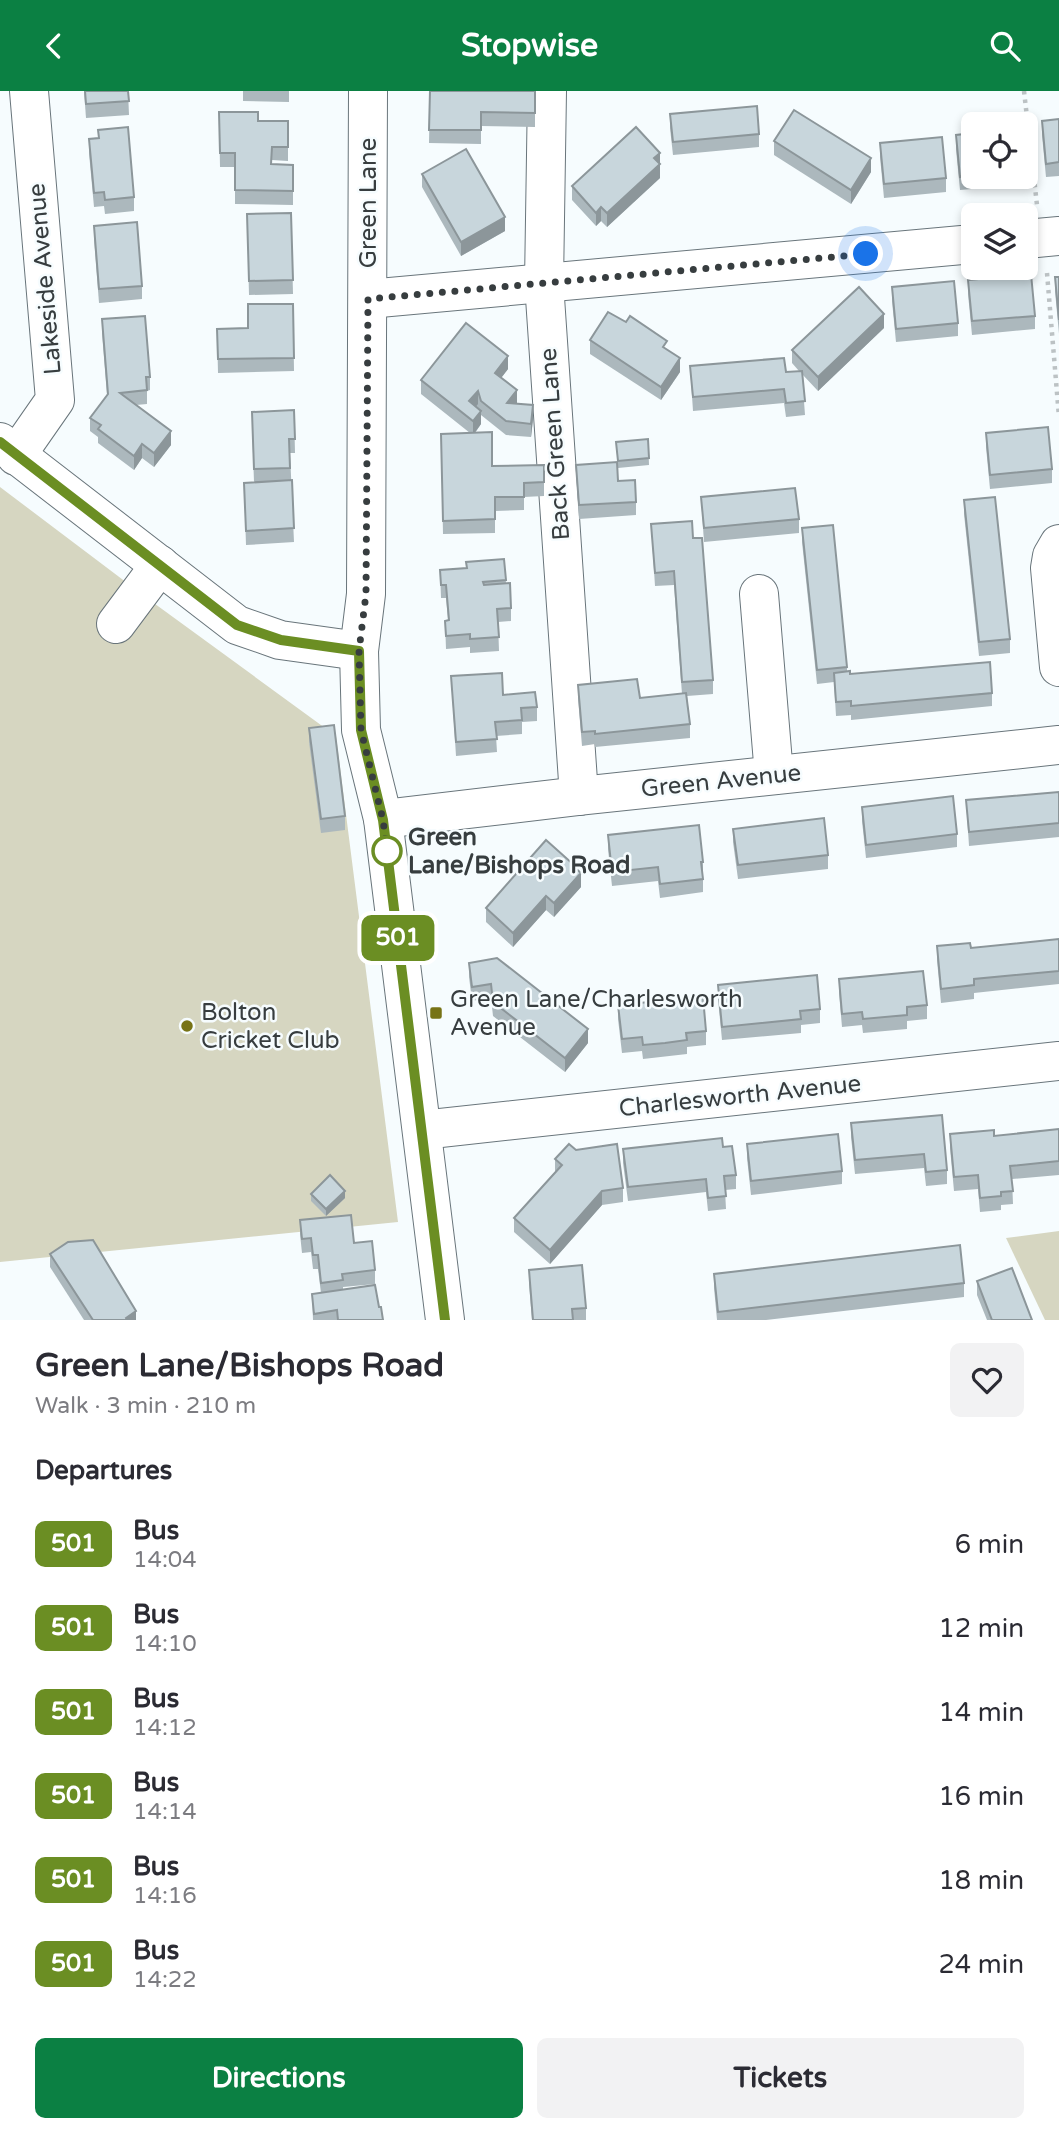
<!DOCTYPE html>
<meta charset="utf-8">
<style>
:root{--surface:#fff;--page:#f2f2f3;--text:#2b2b33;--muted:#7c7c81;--accent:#0b8043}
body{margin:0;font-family:"Varela Round",sans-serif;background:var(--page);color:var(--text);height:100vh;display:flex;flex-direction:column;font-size:26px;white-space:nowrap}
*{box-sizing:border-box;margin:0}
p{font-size:23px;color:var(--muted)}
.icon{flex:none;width:38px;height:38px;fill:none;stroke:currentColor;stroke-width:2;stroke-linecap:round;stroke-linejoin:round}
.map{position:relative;height:1229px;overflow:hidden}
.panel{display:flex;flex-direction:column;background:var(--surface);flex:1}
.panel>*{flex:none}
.badge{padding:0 14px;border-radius:10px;font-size:24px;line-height:46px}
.buttons{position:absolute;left:961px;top:21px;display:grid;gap:14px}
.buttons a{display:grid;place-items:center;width:77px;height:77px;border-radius:10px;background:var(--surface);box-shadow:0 4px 10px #0003;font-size:35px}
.you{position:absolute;width:35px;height:35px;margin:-18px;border:5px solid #fff;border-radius:50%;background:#1a73e8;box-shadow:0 0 0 10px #1a73e833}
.map>.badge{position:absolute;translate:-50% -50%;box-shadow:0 0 0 4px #fff}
h2{padding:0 35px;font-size:26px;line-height:63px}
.round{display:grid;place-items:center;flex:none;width:74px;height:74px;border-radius:10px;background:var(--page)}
.summary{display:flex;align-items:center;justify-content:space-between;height:119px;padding:0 35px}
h1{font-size:33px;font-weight:800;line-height:52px}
.action{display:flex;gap:14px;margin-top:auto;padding:14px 35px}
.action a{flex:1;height:80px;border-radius:10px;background:var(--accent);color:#fff;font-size:28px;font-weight:800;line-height:80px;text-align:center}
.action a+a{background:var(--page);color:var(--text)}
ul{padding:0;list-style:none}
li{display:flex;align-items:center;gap:21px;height:84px;padding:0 35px}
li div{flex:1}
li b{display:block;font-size:26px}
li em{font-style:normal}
li .badge{min-width:77px;font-weight:700;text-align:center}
header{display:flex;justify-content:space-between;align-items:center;height:91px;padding:0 35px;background:var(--accent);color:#fff;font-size:32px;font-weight:800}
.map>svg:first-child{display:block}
.grass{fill:#d6d6c1}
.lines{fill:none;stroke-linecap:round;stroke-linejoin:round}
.minor-casing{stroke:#69757b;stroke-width:40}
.path{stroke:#bcc2c4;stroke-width:4.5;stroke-dasharray:3.5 5;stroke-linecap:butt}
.minor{stroke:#fff;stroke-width:38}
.wall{fill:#acb8bd}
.shaded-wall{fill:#8c969a}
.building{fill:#c8d6dc;stroke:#8c969a;stroke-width:2}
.line-casing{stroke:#fff;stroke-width:16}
.line{stroke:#6b8e23;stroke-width:10}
.walk{stroke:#373d3f;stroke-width:7;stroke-dasharray:0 12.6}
.stop-dot{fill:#fff;stroke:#6b8e23;stroke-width:3.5}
.poi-dot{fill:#777316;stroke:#f6fcfe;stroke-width:2.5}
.labels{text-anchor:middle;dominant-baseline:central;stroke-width:5;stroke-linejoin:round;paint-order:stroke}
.street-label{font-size:24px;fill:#373d3f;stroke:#f6fcfe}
.stop-label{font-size:24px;font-weight:bold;fill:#373d3f;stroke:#f6fcfe;text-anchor:start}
.poi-label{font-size:24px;fill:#373d3f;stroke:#f6fcfe;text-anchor:start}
</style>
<header><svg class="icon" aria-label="back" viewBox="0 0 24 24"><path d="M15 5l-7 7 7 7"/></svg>Stopwise<svg class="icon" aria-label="search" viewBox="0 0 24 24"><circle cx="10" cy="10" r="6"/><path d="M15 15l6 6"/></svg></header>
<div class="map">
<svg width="1059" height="1229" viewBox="0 0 1059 1229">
<rect width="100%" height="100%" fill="#f6fcfe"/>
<g class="grass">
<path d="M 0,396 L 151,510 L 336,645 L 398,1131 L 0,1171 Z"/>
<path d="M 1059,1140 L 1059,1229 L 1045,1229 L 1006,1147 Z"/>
</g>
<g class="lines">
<g class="minor-casing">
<g id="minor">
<path d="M 368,0 L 366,503 L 359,560 L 361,639 L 383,728 L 445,1229"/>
<path d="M 547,0 L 544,192 L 579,705"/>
<path d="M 1026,148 L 1059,145"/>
<path d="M 368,208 L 973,153"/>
<path d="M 0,351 L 237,534 L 280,549 L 359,560"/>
<path d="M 16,365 L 55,309 L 29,0"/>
<path d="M 1059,453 L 1052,465 L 1050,477 L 1059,576"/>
<path d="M 759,503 L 774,684"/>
<path d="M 116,533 L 160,474"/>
<path d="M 383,728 L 579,705 L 1059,654"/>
<path d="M 422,1039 L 1059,970"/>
</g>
</g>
<g class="path">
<path d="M 1024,0 L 1037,114"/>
<path d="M 1047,182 L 1059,326"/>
</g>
<use href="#minor" class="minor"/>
</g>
<g class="wall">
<path d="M 84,0 L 128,0 L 129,24 L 86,27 Z"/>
<path d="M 243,0 L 289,0 L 289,11 L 243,10 Z"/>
<path d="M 430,0 L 535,0 L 535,36 L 481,35 L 481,53 L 429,52 Z"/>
<path d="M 219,21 L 258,30 L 288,30 L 288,70 L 272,69 L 272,73 L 293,74 L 293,114 L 235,113 L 235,76 L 220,76 Z"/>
<path d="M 670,23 L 759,43 L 759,56 L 673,64 L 670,37 Z"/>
<path d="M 1059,28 L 1059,85 L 1046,86 L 1042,44 L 1042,30 Z"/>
<path d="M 98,39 L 134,106 L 134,120 L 105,123 L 104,115 L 94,116 L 89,62 L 89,48 L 98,47 Z"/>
<path d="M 973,42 L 973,86 L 1021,86 L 1021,94 L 960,99 L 956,58 L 956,44 Z"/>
<path d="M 774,50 L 871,81 L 851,113 L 774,64 Z"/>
<path d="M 880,52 L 946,87 L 946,101 L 884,107 L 880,66 Z"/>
<path d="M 660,62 L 660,87 L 607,136 L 601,130 L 596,135 L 572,109 L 572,95 Z"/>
<path d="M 422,83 L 505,140 L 461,165 L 422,96 Z"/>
<path d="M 291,122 L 293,203 L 249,204 L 247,123 Z"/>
<path d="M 94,135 L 142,195 L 142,208 L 99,212 L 94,148 Z"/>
<path d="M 1055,186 L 1059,186 L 1059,243 L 1055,200 Z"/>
<path d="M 968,189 L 1035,225 L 1035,238 L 972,244 L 968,203 Z"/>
<path d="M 892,196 L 958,232 L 958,245 L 896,251 L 892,210 Z"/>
<path d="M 293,213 L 294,280 L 218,282 L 217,238 L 248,237 Z"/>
<path d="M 102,228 L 150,286 L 150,299 L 147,300 L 147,313 L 136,314 L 171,354 L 154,376 L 142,367 L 134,379 L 98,352 L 98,346 L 90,340 L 90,327 L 107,304 L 102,242 Z"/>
<path d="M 884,237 L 818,300 L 802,283 L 805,324 L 786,326 L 784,312 L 693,320 L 690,275 L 786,281 L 799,280 L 792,272 L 792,259 Z"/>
<path d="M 590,249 L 680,281 L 661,309 L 590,263 Z"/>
<path d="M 508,278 L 501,287 L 517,313 L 533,328 L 531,346 L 506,344 L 481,324 L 481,333 L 475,342 L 492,375 L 544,374 L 544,405 L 524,406 L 524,419 L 495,420 L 495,442 L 443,443 L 441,343 L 470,342 L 421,303 L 421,289 Z"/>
<path d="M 294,319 L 295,362 L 290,362 L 294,451 L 246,454 L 244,392 L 254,391 L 252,334 Z"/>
<path d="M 986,342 L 1052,378 L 1052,392 L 990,398 L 986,356 Z"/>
<path d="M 648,348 L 649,374 L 618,377 L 616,351 Z"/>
<path d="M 576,374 L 618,390 L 636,411 L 636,424 L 579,428 Z"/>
<path d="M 701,406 L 799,428 L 799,442 L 704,451 Z"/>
<path d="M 964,409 L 1010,548 L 1010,562 L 979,565 L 964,423 Z"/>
<path d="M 651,433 L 693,447 L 713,589 L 713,603 L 687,605 L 690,633 L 690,647 L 595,656 L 595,653 L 582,655 L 578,607 L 578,594 L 640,607 L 682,603 L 674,494 L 655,495 Z"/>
<path d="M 802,437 L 847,576 L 847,580 L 850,583 L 992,602 L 992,615 L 851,629 L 851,624 L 836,625 L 834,591 L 817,593 L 802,451 Z"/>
<path d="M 504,468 L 506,492 L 511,517 L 511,530 L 498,531 L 499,560 L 470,562 L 470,556 L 446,558 L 445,530 L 448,529 L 446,507 L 441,507 L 440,479 L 466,477 Z"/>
<path d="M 451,585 L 537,616 L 537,630 L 522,631 L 522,643 L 496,645 L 497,661 L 456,665 Z"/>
<path d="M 309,637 L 345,725 L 345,739 L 321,742 L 309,651 Z"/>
<path d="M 1059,701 L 1059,746 L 969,755 L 966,709 Z"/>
<path d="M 862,716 L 957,743 L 957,756 L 866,767 L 862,730 Z"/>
<path d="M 733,738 L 828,764 L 828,778 L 738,788 L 733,751 Z"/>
<path d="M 608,744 L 703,771 L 703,801 L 660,807 L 658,790 L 612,795 L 608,758 Z"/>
<path d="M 574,776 L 581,796 L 554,826 L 546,819 L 513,856 L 486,831 L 486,817 Z"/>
<path d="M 1059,848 L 1059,893 L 974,902 L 974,908 L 941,912 L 937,869 L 937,855 L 971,857 Z"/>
<path d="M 469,872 L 588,952 L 565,981 L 493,925 L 491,907 L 472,910 L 469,886 Z"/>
<path d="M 839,888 L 927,914 L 927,928 L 907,930 L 907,938 L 863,942 L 862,934 L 842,936 L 839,902 Z"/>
<path d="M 718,894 L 820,918 L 820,932 L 801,934 L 801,942 L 722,949 L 718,908 Z"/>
<path d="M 618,914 L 706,940 L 706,954 L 687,956 L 687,963 L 643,968 L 642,960 L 622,962 L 618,928 Z"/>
<path d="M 942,1024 L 947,1079 L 947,1093 L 926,1095 L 924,1077 L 855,1083 L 851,1046 L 851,1032 Z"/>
<path d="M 1059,1038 L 1059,1084 L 1012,1088 L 1013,1113 L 1001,1114 L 1001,1119 L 980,1121 L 978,1098 L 954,1100 L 950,1057 L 950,1043 L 994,1045 Z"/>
<path d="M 747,1053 L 842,1080 L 842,1093 L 751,1104 L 747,1067 Z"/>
<path d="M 723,1056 L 736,1084 L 736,1098 L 725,1099 L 726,1118 L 708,1120 L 706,1101 L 628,1110 L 623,1072 L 623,1058 Z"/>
<path d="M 576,1059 L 623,1097 L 623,1111 L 602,1114 L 550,1173 L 514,1141 L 514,1127 L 555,1081 L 555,1068 Z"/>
<path d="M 311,1103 L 345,1107 L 326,1125 L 311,1110 Z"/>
<path d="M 300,1129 L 354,1152 L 375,1179 L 375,1193 L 343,1196 L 343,1198 L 379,1216 L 383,1229 L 313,1229 L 312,1203 L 321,1202 L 318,1178 L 313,1178 L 311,1161 L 302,1162 L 300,1143 Z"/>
<path d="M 50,1163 L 136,1229 L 84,1229 L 50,1176 Z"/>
<path d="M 529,1179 L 586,1217 L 586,1229 L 532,1229 L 529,1193 Z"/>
<path d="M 714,1183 L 964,1192 L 964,1206 L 766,1229 L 717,1229 L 714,1197 Z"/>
<path d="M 977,1190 L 1032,1229 L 987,1229 L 977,1204 Z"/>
</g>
<g class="shaded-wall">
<path d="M 660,62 L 660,87 L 607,136 L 607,122 L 654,67 Z"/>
<path d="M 871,67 L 871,81 L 851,113 L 851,99 Z"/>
<path d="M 601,116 L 601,130 L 596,135 L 596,122 Z"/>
<path d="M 505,126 L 505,140 L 461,165 L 461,151 Z"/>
<path d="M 884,223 L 884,237 L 818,300 L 818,286 Z"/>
<path d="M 508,265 L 508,278 L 495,295 L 495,282 Z"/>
<path d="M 680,267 L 680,281 L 661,309 L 661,296 Z"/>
<path d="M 517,299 L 517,313 L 507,312 Z"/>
<path d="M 478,300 L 478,313 L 469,324 L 469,310 Z"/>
<path d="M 533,314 L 533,328 L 531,346 L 531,333 Z"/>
<path d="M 481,320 L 481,333 L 473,344 L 473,330 Z"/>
<path d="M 171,340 L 171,354 L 154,376 L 154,362 Z"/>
<path d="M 142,353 L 142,367 L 134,379 L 134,365 Z"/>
<path d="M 581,782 L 581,796 L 554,826 L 554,812 Z"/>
<path d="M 546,805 L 546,819 L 513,856 L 513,842 Z"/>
<path d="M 588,938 L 588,952 L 565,981 L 565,967 Z"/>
<path d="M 345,1100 L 345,1107 L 326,1125 L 326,1118 Z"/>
<path d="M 602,1100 L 602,1114 L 550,1173 L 550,1159 Z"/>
<path d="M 136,1220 L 136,1229 L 126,1229 L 126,1227 Z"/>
</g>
<g class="building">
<path d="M 85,0 L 128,0 L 129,10 L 86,13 Z"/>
<path d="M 430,0 L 535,0 L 535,22 L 481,21 L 481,39 L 429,39 Z"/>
<path d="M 757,15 L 759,43 L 673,51 L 670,23 Z"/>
<path d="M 794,19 L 871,67 L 851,99 L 774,50 Z"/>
<path d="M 219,21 L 258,21 L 258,30 L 288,30 L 288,56 L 272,56 L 271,73 L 293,74 L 293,100 L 235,99 L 235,62 L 220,62 Z"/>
<path d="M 1059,28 L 1059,71 L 1046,73 L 1042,30 Z"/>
<path d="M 128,36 L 134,106 L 105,109 L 104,101 L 94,102 L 89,48 L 99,47 L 98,39 Z"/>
<path d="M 636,36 L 660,62 L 654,67 L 660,73 L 607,122 L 601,116 L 596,122 L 572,95 Z"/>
<path d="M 973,42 L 973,84 L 960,86 L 956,44 Z"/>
<path d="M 942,46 L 946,87 L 884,93 L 880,52 Z"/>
<path d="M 466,58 L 505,126 L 461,151 L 422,83 Z"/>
<path d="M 291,122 L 293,189 L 249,190 L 247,123 Z"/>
<path d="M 137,131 L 142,195 L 99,198 L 94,135 Z"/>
<path d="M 1031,183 L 1035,225 L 972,230 L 968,189 Z"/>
<path d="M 1055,186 L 1059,186 L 1059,229 Z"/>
<path d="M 954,190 L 958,232 L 896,238 L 892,196 Z"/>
<path d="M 859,196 L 884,223 L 818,286 L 792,259 Z"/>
<path d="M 248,213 L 293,213 L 294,267 L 218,268 L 217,238 L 248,237 Z"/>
<path d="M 608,221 L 626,231 L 630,225 L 667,250 L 663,256 L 680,267 L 661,296 L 590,249 Z"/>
<path d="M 145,225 L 150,286 L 146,286 L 147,299 L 120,302 L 171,340 L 154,362 L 142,353 L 134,365 L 98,338 L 101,334 L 90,327 L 108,303 L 102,228 Z"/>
<path d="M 466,232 L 508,265 L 495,282 L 517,299 L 507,312 L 533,314 L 531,333 L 506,330 L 481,310 L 478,300 L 469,310 L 481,320 L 473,330 L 421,289 Z"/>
<path d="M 784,267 L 786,281 L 802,280 L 805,310 L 786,312 L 784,298 L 693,306 L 690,275 Z"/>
<path d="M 294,319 L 295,348 L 289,348 L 290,377 L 254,378 L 252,321 Z"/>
<path d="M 1048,336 L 1052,378 L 990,384 L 986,342 Z"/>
<path d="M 492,341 L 492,375 L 544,374 L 544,391 L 524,392 L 524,406 L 495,406 L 495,428 L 443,430 L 441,343 Z"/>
<path d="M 648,348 L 649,367 L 618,370 L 616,351 Z"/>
<path d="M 617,371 L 618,390 L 635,389 L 636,411 L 579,414 L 576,374 Z"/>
<path d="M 292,389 L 294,437 L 246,440 L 244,392 Z"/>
<path d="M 795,397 L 799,428 L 704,437 L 701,406 Z"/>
<path d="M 995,406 L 1010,548 L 979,551 L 964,409 Z"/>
<path d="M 692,430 L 693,447 L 702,447 L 713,589 L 682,591 L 674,480 L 655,482 L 651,433 Z"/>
<path d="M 833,434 L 847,576 L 817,579 L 802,437 Z"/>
<path d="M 504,468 L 506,489 L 483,491 L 484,494 L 510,492 L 511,517 L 497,518 L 499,546 L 470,548 L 470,543 L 446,545 L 445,530 L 449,529 L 446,494 L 441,494 L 440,479 L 467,477 L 466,471 Z"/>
<path d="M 990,571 L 992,602 L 851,615 L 851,610 L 836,611 L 834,582 L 850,580 L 850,583 Z"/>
<path d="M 502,582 L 503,604 L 535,601 L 537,616 L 521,617 L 522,629 L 495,631 L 497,648 L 456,651 L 451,585 Z"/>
<path d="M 637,588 L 640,607 L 686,602 L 690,633 L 595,643 L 595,640 L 582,641 L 578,594 Z"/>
<path d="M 334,634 L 345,725 L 321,728 L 309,637 Z"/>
<path d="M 1059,701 L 1059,732 L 969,741 L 966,709 Z"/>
<path d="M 953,705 L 957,743 L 866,754 L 862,716 Z"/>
<path d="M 824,727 L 828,764 L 738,774 L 733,738 Z"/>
<path d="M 699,734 L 703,771 L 701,771 L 703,788 L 660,793 L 658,776 L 612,781 L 608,744 Z"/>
<path d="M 546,749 L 574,774 L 573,775 L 581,782 L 554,812 L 546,805 L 513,842 L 486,817 Z"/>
<path d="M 1059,848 L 1059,880 L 974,888 L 974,894 L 941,898 L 937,855 L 970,852 L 971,857 Z"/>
<path d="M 497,867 L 588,938 L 565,967 L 493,911 L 491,893 L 472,896 L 469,872 Z"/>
<path d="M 923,880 L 927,914 L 907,916 L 907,924 L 863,928 L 862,921 L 842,923 L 839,888 Z"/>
<path d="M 817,884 L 820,918 L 800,920 L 801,928 L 722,936 L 718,894 Z"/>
<path d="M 703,906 L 706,940 L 686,942 L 687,949 L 665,952 L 643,954 L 642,946 L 622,948 L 618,914 Z"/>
<path d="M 942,1024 L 947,1079 L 926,1081 L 924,1063 L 855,1069 L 851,1032 Z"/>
<path d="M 1059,1038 L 1059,1070 L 1010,1075 L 1013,1100 L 1001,1101 L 1001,1105 L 980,1107 L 978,1084 L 954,1086 L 950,1043 L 994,1039 L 994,1045 Z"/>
<path d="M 838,1043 L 842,1080 L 751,1090 L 747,1053 Z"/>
<path d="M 722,1047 L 723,1056 L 732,1055 L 736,1084 L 724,1085 L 726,1105 L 708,1107 L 706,1088 L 628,1096 L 623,1058 Z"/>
<path d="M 569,1053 L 576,1059 L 617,1053 L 623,1097 L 602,1100 L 550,1159 L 514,1127 L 562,1074 L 555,1068 Z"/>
<path d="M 330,1084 L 345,1100 L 326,1118 L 311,1103 Z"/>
<path d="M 351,1124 L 354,1152 L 372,1150 L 375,1179 L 342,1183 L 343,1189 L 321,1192 L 318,1164 L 313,1164 L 311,1147 L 302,1148 L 300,1129 Z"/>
<path d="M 93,1149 L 136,1220 L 126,1227 L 127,1229 L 93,1229 L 50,1163 L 68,1151 Z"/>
<path d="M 960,1154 L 964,1192 L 718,1221 L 714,1183 Z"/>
<path d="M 582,1174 L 586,1217 L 572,1218 L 573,1229 L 533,1229 L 529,1179 Z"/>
<path d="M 1012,1177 L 1032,1229 L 992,1229 L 977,1190 Z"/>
<path d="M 375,1194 L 379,1216 L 381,1216 L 383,1229 L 338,1229 L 337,1219 L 314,1223 L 312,1203 Z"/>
</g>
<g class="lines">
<g class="line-casing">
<path id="line" d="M 0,351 L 237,534 L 281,549 L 359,560 L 361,639 L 383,729 L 445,1229"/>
</g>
<use href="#line" class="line"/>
<path class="walk" d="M 387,760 L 383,729 L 361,639 L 359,560 L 366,503 L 368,208 L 866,163"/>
</g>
<circle class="stop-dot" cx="387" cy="760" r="14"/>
<g class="poi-dot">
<rect x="429" y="915" width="14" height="14" rx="3.5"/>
<circle cx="187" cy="935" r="7"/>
</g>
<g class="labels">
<g class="street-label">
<text transform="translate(368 112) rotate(-90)">Green Lane</text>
<text transform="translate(45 188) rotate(-95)">Lakeside Avenue</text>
<text transform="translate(555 353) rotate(-94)">Back Green Lane</text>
<text transform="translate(721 690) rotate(-6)">Green Avenue</text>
<text transform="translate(740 1005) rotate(-6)">Charlesworth Avenue</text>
</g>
<g class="stop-label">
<text x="408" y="746">Green<tspan x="408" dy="28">Lane/Bishops Road</tspan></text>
</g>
<g class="poi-label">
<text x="450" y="908">Green Lane/Charlesworth<tspan x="450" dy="28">Avenue</tspan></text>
<text x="201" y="921">Bolton<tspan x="201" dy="28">Cricket Club</tspan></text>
</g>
</g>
</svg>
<div class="buttons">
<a><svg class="icon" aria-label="locate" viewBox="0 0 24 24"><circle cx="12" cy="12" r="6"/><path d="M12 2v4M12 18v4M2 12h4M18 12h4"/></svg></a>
<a><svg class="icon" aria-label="layers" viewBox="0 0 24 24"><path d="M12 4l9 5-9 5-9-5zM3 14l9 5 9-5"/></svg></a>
</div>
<div class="you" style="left:866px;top:163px"></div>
<b class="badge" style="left:398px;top:847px;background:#6b8e23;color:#fff">501</b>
</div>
<section class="panel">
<div class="summary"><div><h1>Green Lane/Bishops Road</h1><p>Walk · 3 min · 210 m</p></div><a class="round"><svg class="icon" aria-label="heart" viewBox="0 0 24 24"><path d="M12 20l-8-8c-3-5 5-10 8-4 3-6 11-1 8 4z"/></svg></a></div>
<h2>Departures</h2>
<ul>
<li><span class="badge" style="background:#6b8e23;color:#fff">501</span><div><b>Bus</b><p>14:04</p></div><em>6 min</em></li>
<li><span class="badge" style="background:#6b8e23;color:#fff">501</span><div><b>Bus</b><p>14:10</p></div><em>12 min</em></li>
<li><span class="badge" style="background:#6b8e23;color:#fff">501</span><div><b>Bus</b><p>14:12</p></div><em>14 min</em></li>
<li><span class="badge" style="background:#6b8e23;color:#fff">501</span><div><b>Bus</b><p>14:14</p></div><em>16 min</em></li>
<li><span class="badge" style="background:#6b8e23;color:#fff">501</span><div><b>Bus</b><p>14:16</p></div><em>18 min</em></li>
<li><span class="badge" style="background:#6b8e23;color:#fff">501</span><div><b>Bus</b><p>14:22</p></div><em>24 min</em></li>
</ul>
<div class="action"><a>Directions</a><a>Tickets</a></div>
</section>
